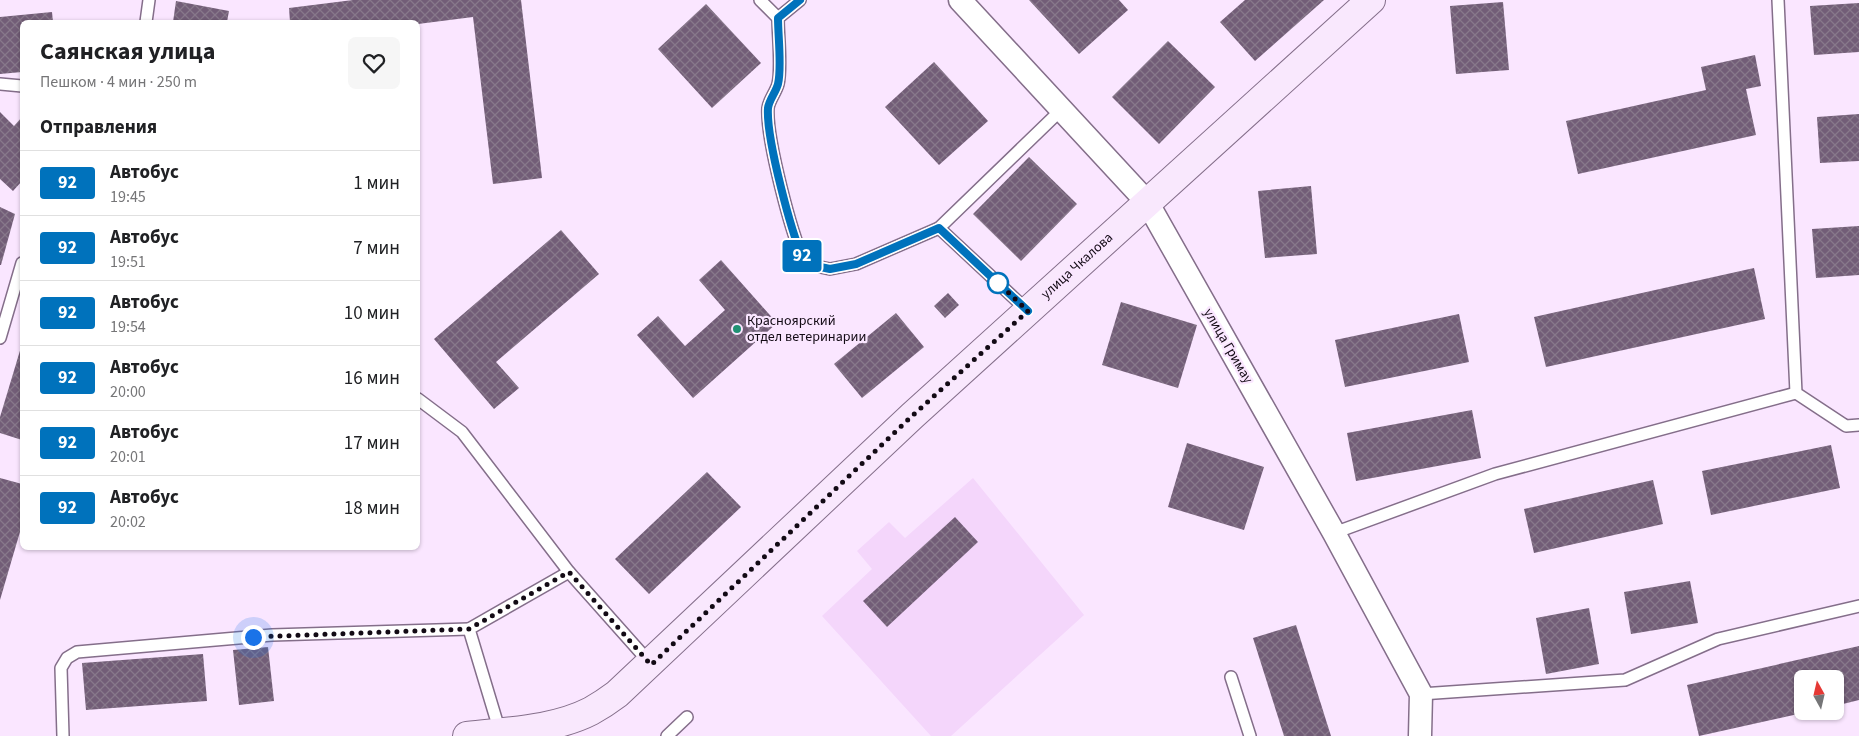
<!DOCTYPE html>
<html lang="ru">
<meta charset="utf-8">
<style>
:root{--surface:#fff;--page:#f6f6f6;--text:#202124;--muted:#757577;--line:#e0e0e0}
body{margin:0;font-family:"Source Sans 3",sans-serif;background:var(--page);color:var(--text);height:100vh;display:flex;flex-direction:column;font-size:19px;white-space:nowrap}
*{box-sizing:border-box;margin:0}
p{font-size:16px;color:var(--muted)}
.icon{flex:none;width:28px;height:28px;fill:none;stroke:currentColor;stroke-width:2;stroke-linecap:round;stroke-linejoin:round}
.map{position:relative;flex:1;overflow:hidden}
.sheet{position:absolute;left:20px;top:20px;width:400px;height:530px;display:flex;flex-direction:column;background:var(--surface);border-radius:8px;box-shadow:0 1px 4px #0004}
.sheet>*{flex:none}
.badge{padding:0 10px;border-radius:4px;font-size:18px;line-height:32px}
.needle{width:32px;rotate:352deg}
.tools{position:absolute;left:1794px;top:670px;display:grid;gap:10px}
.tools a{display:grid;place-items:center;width:50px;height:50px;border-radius:8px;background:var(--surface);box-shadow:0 1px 4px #0004;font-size:25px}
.you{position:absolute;width:25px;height:25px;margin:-12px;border:4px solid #fff;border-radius:50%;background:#1a73e8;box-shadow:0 0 0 8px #1a73e833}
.map>.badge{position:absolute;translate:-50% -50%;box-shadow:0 0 0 2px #fff}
h2{padding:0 20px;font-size:19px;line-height:45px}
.round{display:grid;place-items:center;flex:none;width:52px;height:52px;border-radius:8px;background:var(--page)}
.headline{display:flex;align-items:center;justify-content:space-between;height:85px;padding:0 20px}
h1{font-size:24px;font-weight:700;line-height:38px}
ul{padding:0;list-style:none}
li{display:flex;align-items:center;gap:15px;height:65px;padding:0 20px;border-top:1px solid var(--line)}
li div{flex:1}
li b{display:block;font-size:19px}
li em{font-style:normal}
li .badge{min-width:55px;font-weight:700;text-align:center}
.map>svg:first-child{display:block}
.built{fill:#f4d6fb}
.building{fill:url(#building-cross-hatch)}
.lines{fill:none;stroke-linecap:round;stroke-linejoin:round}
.lane-casing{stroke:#846e8a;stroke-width:14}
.street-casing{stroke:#846e8a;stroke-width:25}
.secondary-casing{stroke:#846e8a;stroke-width:30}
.lane{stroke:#fff;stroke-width:11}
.street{stroke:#fff;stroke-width:22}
.secondary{stroke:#f9e8fd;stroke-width:28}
.line-casing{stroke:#fff;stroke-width:11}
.line{stroke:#0072bc;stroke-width:8}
.walk{stroke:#120a14;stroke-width:5;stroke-dasharray:0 9}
.stop-dot{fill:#fff;stroke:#0072bc;stroke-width:2.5}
.poi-dot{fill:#209173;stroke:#fae6ff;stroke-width:2}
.labels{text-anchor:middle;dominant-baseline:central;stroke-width:4.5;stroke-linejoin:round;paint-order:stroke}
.street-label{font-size:14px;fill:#120a14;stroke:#fae6ff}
.poi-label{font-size:14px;fill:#120a14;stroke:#fae6ff;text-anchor:start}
</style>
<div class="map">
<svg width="1859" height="736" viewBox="0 0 1859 736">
<defs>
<pattern id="building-cross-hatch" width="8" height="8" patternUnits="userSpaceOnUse" patternTransform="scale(1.25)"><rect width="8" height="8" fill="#725d77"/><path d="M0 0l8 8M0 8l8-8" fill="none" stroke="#87788a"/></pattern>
</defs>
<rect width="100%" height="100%" fill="#fae6ff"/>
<path class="built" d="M 973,478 L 1084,615 L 951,736 L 931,736 L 822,616 L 872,569 L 857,551 L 889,522 L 905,538 Z"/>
<g class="building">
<path d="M 353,0 L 521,0 L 542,178 L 493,184 L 473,17 L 418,24 L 290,22 L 289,8 Z"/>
<path d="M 1029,0 L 1119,0 L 1128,10 L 1079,54 Z"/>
<path d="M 1245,0 L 1324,0 L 1255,61 L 1220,22 Z"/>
<path d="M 176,1 L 229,11 L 227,22 L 173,22 Z"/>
<path d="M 1503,2 L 1509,70 L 1456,74 L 1450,6 Z"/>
<path d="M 1859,3 L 1859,52 L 1814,55 L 1810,6 Z"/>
<path d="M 706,4 L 761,63 L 712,108 L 658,49 Z"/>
<path d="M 52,12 L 53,22 L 22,22 L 22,72 L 0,74 L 0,17 Z"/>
<path d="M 1168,41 L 1215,87 L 1159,144 L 1112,97 Z"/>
<path d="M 1755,55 L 1761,86 L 1746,89 L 1756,135 L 1578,174 L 1566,121 L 1706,90 L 1701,67 Z"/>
<path d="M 934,62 L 988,121 L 939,165 L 885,107 Z"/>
<path d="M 0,112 L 14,126 L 22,117 L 22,181 L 13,191 L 0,179 Z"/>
<path d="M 1859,114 L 1859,161 L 1820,163 L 1817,117 Z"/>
<path d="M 1029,157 L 1077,204 L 1021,261 L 973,214 Z"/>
<path d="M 1311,186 L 1317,254 L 1265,258 L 1258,191 Z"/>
<path d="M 0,207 L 15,214 L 1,265 L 0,265 Z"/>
<path d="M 1859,226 L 1859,275 L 1816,278 L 1812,229 Z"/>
<path d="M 561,230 L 599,274 L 496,362 L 519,388 L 494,409 L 434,339 Z"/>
<path d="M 721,260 L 777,323 L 693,398 L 637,335 L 658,316 L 685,346 L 725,310 L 699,280 Z"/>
<path d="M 1754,268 L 1765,319 L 1546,367 L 1534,317 Z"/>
<path d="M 948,293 L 959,305 L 945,318 L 934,306 Z"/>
<path d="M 1121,302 L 1197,325 L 1178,388 L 1102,365 Z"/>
<path d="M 896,313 L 924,347 L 862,398 L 834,364 Z"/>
<path d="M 1459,314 L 1469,362 L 1345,387 L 1335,340 Z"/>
<path d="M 22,344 L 22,440 L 0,433 L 0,417 Z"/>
<path d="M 1472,410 L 1481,458 L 1356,481 L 1347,433 Z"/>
<path d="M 1187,443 L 1264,467 L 1244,530 L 1168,507 Z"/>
<path d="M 1831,445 L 1840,488 L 1711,515 L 1702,471 Z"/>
<path d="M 707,472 L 741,507 L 649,594 L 615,559 Z"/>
<path d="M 0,478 L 22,484 L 22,525 L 0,600 Z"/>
<path d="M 1653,480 L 1663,524 L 1534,553 L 1524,509 Z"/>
<path d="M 955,517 L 978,542 L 887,627 L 863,601 Z"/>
<path d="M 1690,581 L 1698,623 L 1631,634 L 1624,592 Z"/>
<path d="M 1589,608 L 1599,664 L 1546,674 L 1536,618 Z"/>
<path d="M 1296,625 L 1331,736 L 1284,736 L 1253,638 Z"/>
<path d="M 1859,646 L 1859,700 L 1835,706 L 1835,679 L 1802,679 L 1802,711 L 1807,712 L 1699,736 L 1687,685 Z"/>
<path d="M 268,647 L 274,701 L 239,705 L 233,650 Z"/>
<path d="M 203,654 L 207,701 L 86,710 L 82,663 Z"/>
</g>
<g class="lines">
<g class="lane-casing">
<g id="lane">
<path d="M 760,0 L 778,18"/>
<path d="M 800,0 L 778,18 C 778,36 782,68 778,84 C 776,92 769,100 768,108 C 766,137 792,239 806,264 L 830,269 L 856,264 L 939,228 L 1061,110"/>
<path d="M 1778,0 L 1796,393 L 1846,426 L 1859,425"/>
<path d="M 146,22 L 149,0"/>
<path d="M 0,84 L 22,86"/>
<path d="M 939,228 L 1028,311"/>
<path d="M 0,338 L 22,263"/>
<path d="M 418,399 L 462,432 L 569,572 L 650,663"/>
<path d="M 1334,533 L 1495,474 L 1796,393"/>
<path d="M 1231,677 L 1250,736"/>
<path d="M 1421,694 L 1625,680 L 1718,639 L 1859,606"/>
<path d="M 500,732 L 469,629 L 569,572"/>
<path d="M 63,736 L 61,668 L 67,658 L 77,652 L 272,635 L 469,629"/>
<path d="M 667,736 L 687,717"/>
</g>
</g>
<g class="street-casing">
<path id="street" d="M 960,0 L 1147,202 L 1334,533 L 1421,694 L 1420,736"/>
</g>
<g class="secondary-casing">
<path id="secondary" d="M 467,736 C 508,731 554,730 591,711 C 600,706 609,700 617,694 L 912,416 L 1371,0"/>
</g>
<use href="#lane" class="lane"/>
<use href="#street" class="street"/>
<use href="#secondary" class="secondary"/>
</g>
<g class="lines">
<g class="line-casing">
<path id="line" d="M 800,0 L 778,18 C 778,36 782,68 778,84 C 776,92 769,100 768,108 C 766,137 792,239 806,264 L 830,269 L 856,264 L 939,228 L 1028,311"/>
</g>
<use href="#line" class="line"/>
<path class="walk" d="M 253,637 L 469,629 L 569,572 L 651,665 L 912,416 L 1028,311 L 998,283"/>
</g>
<circle class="stop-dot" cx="998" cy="283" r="10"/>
<circle class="poi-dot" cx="737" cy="329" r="5"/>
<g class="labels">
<g class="street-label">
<text transform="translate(1077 266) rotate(-42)">улица Чкалова</text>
<text transform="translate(1228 346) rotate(60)">улица Гримау</text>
</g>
<g class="poi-label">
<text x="747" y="321">Красноярский<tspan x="747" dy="16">отдел ветеринарии</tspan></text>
</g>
</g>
</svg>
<div class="tools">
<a><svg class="needle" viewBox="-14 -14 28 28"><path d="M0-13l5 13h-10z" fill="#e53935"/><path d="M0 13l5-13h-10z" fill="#757577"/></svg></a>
</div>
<div class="you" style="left:253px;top:637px"></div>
<b class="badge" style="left:802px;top:256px;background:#0072bc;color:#fff">92</b>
<section class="sheet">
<div class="headline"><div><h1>Саянская улица</h1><p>Пешком · 4 мин · 250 m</p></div><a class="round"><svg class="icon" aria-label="heart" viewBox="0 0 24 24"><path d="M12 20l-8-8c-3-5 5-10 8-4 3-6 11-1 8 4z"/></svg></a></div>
<h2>Отправления</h2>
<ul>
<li><span class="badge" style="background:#0072bc;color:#fff">92</span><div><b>Автобус</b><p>19:45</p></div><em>1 мин</em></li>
<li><span class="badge" style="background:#0072bc;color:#fff">92</span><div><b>Автобус</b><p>19:51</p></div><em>7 мин</em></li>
<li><span class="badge" style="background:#0072bc;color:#fff">92</span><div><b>Автобус</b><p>19:54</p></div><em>10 мин</em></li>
<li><span class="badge" style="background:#0072bc;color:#fff">92</span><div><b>Автобус</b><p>20:00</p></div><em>16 мин</em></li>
<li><span class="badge" style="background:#0072bc;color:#fff">92</span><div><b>Автобус</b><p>20:01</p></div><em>17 мин</em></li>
<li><span class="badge" style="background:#0072bc;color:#fff">92</span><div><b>Автобус</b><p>20:02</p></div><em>18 мин</em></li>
</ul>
</section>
</div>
